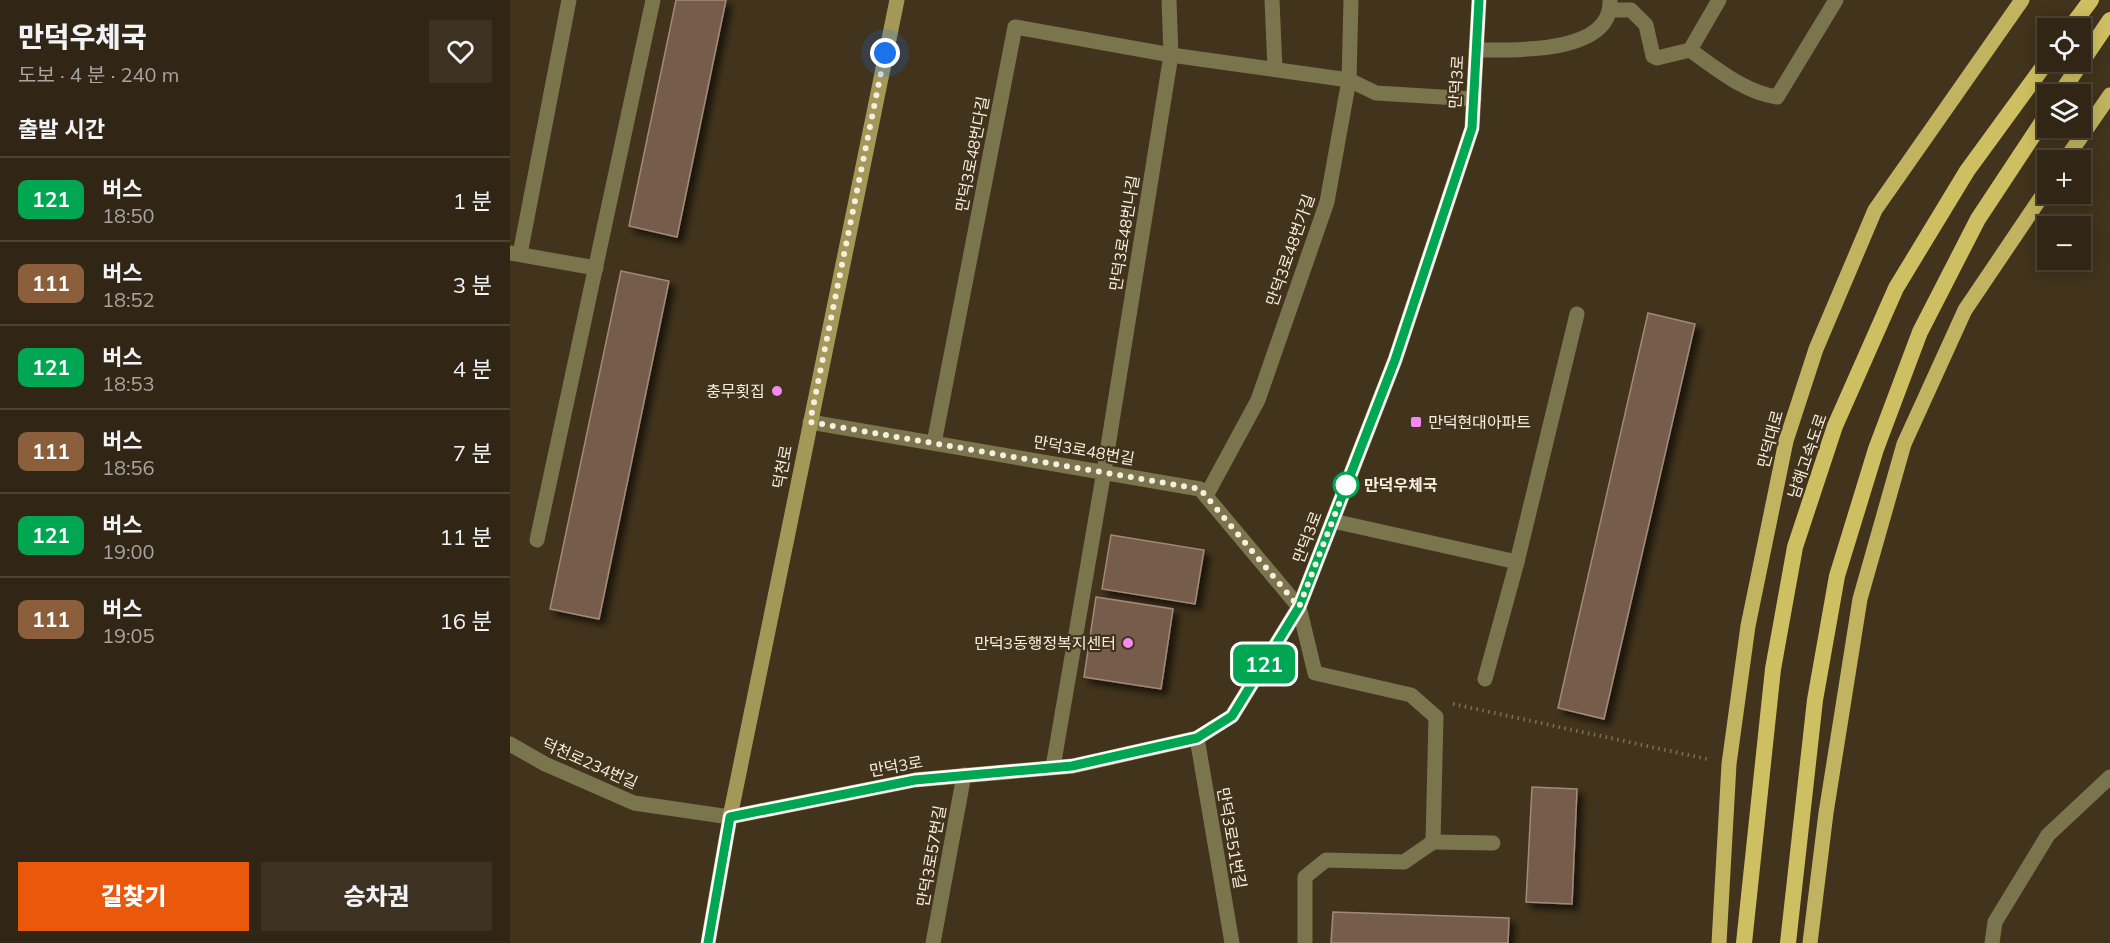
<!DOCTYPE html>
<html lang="ko">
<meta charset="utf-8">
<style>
:root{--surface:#312615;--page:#3d3222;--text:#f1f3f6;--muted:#a8a5a0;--line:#4c4334;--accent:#ea580c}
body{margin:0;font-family:Mulish,"Noto Sans KR",sans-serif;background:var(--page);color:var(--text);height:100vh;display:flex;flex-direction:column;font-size:22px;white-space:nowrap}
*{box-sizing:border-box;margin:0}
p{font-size:20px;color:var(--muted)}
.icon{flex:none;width:33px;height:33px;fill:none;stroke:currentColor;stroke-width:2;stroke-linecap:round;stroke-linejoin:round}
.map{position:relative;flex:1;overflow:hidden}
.panel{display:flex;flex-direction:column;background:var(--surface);width:510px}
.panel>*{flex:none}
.badge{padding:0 12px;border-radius:9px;font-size:21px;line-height:39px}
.buttons{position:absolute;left:1527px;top:18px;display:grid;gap:12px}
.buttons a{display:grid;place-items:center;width:54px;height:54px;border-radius:0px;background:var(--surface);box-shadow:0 3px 15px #0003,0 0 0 2px var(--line);font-size:30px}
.you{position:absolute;width:30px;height:30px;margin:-15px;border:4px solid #fff;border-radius:50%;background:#1a73e8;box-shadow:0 0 0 9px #1a73e833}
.map>.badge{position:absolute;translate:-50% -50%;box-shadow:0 0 0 3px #fff}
h2{padding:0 18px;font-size:22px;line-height:54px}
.round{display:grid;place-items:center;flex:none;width:63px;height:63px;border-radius:0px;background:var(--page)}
.overview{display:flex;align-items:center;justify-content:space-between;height:102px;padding:0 18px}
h1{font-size:28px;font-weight:800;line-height:45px}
.action{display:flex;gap:12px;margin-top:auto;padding:12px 18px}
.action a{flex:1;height:69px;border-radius:0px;background:var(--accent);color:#fff;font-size:24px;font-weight:800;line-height:69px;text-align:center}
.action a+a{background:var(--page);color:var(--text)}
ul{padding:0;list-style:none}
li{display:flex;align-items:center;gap:18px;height:84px;padding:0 18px;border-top:2px solid var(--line)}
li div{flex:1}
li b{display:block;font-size:22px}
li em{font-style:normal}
li .badge{min-width:66px;font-weight:700;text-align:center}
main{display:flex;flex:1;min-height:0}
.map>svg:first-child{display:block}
.building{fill:#755c4b;stroke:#a38977;stroke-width:1.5;filter:url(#shadow)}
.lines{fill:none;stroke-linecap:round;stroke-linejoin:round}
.path{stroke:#7b6f5b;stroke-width:4;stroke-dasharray:1.5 4.5;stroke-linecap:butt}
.service{stroke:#7b754e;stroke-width:15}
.minor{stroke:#7b754e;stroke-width:15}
.secondary{stroke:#a39858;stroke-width:15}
.primary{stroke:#c1b35f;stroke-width:15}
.trunk{stroke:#cebf62;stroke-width:16}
.line-casing{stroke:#fff;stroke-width:14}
.line{stroke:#00a651;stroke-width:9}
.walk{stroke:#f7eee0;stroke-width:6;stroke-dasharray:0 10.8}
.poi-dot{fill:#f589ef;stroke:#41331c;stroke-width:2}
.stop-dot{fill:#fff;stroke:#00a651;stroke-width:3}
.labels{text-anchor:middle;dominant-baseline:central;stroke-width:4.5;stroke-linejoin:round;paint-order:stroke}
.street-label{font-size:16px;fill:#f7eee0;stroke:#41331c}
.poi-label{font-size:16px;fill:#f7eee0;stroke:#41331c;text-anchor:end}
.stop-label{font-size:16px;font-weight:bold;fill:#f7eee0;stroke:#41331c;text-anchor:start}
</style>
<main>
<section class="panel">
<div class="overview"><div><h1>만덕우체국</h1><p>도보 · 4 분 · 240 m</p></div><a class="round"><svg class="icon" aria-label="heart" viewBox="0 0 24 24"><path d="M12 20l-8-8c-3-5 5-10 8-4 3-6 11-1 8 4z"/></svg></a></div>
<h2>출발 시간</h2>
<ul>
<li><span class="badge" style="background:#00a651;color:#fff">121</span><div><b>버스</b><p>18:50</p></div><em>1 분</em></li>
<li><span class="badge" style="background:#8b5e3c;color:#fff">111</span><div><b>버스</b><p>18:52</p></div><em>3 분</em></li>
<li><span class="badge" style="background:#00a651;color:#fff">121</span><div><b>버스</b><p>18:53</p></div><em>4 분</em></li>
<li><span class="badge" style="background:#8b5e3c;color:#fff">111</span><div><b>버스</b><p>18:56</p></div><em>7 분</em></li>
<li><span class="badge" style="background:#00a651;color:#fff">121</span><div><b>버스</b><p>19:00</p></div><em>11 분</em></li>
<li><span class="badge" style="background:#8b5e3c;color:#fff">111</span><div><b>버스</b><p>19:05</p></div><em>16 분</em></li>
</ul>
<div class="action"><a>길찾기</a><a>승차권</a></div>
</section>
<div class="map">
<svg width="1600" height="943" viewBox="0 0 1600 943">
<defs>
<filter id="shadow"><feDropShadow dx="5.5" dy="5.5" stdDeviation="3" flood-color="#0009"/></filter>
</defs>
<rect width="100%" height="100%" fill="#41331c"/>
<g class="building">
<path d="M 166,0 L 216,0 L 167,237 L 119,226 Z"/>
<path d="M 111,271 L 159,281 L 89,619 L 40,609 Z"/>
<path d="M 1138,313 L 1185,324 L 1094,719 L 1048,708 Z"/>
<path d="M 601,535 L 694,550 L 685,604 L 592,589 Z"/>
<path d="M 586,597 L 663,609 L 651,689 L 574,677 Z"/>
<path d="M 1022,787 L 1067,789 L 1062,904 L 1016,902 Z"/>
<path d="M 823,912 L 999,918 L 998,943 L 821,943 Z"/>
</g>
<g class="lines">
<path class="path" d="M 943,704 L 1197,759"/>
<g class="service">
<path d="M 0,253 L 86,268"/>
<path d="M 10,254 L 59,0"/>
<path d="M 424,443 L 505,27 L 661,55"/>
<path d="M 823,521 L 1007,562 L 1067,314"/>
<path d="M 27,540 L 143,0"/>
<path d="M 789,607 L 805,673 L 901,695 L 926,717 L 923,842 L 894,862 L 816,860 L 795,877 L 795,943"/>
<path d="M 975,679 L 1007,562"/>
<path d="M 543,767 L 594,471"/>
<path d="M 923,842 L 983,843"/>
</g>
<g class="minor">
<path d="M 762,0 L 765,69"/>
<path d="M 1100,10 L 1121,10 L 1136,25 L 1143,56 L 1147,58 L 1180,50 L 1209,0"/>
<path d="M 966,50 C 1002,50 1103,55 1100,0"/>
<path d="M 1180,50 C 1207,69 1234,92 1267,97 L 1326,0"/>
<path d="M 661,55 L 839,80 L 866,93 L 964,99"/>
<path d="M 300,422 L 690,489 L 789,607"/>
<path d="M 594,471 L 661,55 L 659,0"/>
<path d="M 696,496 L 748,400 L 817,202 L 839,80 L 841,0"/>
<path d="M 687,738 L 722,943"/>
<path d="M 0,744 L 35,764 L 124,803 L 220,817"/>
<path d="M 423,943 L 454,775"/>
<path d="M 1482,943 L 1485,922 L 1538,835 L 1600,777"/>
</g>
<g class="secondary">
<path d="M 220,817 L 405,780 L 563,766 L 687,738 L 722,716 L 789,607 L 885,360 L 962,128 L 969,0"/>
<path d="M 198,943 L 220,817 L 387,0"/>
</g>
<g class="primary">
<path d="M 1555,160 L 1600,95"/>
<path d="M 1209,943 L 1219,764 L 1238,626 L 1276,441 L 1306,349 L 1365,210 L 1512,0"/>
<path d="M 1300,943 L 1316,813 L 1350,599 L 1394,444 L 1455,310 L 1538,187"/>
</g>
<g class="trunk">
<path d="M 1560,28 L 1581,0"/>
<path d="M 1550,94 L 1600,20"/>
<path d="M 1234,943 L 1263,669 L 1285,547 L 1325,426 L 1386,288 L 1457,171 L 1538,60"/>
<path d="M 1278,943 L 1305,700 L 1327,576 L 1366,449 L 1410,332 L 1468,219 L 1538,113"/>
</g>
</g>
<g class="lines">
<g class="line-casing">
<path id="line" d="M 198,943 L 220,817 L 405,780 L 562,766 L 687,738 L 722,716 L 789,607 L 885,360 L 962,128 L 969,0"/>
</g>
<use href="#line" class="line"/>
<path class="walk" d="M 375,53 L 300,422 L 690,489 L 789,607 L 838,481 L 836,485"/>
</g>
<g class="poi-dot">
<circle cx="267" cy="391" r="6"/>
<rect x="900" y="416" width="12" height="12" rx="3"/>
<circle cx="618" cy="643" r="6"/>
</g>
<circle class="stop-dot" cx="836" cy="485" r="12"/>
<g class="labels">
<g class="street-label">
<text transform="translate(946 82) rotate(-87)">만덕3로</text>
<text transform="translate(462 154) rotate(-79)">만덕3로48번다길</text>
<text transform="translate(614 233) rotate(-81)">만덕3로48번나길</text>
<text transform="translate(780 250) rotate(-71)">만덕3로48번가길</text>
<text transform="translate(1260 439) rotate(-75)">만덕대로</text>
<text transform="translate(574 450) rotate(10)">만덕3로48번길</text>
<text transform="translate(1297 456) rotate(-71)">남해고속도로</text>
<text transform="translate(272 467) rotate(-79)">덕천로</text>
<text transform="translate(797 537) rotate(-69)">만덕3로</text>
<text transform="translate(80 763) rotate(24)">덕천로234번길</text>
<text transform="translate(386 766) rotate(-10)">만덕3로</text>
<text transform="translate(722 838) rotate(80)">만덕3로51번길</text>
<text transform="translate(421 856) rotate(-80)">만덕3로57번길</text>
</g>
<g class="poi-label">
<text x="255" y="391">충무횟집</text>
<text x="918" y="422" text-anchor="start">만덕현대아파트</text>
<text x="606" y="643">만덕3동행정복지센터</text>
</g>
<g class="stop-label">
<text x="854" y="485">만덕우체국</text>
</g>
</g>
</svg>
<div class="buttons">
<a><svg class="icon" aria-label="locate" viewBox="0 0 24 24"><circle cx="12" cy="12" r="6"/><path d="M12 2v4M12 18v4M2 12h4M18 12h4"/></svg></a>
<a><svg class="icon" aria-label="layers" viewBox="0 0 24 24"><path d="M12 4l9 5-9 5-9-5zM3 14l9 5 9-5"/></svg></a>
<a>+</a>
<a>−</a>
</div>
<div class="you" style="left:375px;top:53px"></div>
<b class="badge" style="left:754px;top:664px;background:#00a651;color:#fff">121</b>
</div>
</main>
